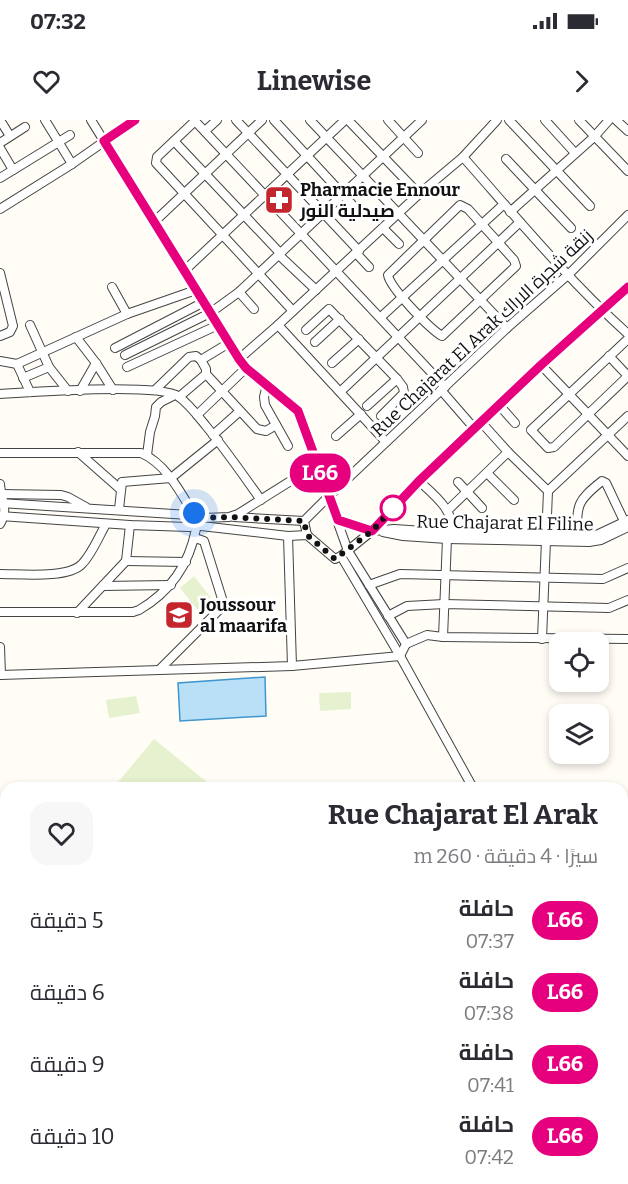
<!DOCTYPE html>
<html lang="ar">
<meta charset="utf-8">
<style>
:root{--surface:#fff;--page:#f7f7f7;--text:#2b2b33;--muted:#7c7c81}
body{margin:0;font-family:Bitter,Cairo,serif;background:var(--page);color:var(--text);direction:rtl;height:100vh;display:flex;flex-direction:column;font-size:22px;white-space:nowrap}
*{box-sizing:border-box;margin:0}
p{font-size:20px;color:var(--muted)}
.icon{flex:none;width:33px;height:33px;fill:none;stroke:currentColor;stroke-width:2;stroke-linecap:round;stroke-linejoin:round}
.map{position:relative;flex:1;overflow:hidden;direction:ltr}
.sheet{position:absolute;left:0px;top:662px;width:628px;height:404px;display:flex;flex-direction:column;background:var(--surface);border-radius:18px 18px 0 0;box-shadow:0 3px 9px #0003;direction:rtl}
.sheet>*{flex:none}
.badge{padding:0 12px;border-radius:20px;font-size:21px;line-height:39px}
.controls{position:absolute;left:549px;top:512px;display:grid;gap:12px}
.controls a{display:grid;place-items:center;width:60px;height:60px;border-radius:12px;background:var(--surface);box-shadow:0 3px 9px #0003;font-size:30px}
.you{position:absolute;width:30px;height:30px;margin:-15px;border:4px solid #fff;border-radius:50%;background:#1a73e8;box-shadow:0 0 0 9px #1a73e833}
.map>.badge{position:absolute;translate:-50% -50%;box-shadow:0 0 0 3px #fff}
.round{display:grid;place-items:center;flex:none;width:63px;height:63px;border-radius:18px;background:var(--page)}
.overview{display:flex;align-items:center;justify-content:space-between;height:102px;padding:0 30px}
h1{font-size:28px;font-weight:700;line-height:45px}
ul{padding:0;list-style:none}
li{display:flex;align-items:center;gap:18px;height:72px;padding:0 30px}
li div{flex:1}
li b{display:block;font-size:22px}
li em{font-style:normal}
li .badge{min-width:66px;font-weight:700;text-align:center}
.status{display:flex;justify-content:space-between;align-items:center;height:42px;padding:0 30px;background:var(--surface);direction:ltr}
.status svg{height:16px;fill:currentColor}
header{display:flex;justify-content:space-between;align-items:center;height:78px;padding:0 30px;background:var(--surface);font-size:27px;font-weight:700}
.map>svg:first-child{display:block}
.pitch{fill:#e6f2cf}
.water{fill:#b9e0f7;stroke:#3f96cf;stroke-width:1.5}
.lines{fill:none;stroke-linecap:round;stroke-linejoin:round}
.minor-casing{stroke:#444;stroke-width:10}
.minor{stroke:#fff;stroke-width:8}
.line-casing{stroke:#fff;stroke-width:14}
.line{stroke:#e6007e;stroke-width:9}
.walk{stroke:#111;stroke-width:6;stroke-dasharray:0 10.8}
.stop-dot{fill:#fff;stroke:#e6007e;stroke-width:3}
.labels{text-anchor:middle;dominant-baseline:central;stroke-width:6;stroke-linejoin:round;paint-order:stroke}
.poi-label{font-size:18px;font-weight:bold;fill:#111;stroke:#fff;text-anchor:start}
.street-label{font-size:18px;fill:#111;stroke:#fff}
</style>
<div class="status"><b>07:32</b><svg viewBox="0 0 49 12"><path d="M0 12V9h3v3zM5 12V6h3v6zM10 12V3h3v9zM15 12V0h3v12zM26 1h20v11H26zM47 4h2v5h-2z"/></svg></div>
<header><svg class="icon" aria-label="forward" viewBox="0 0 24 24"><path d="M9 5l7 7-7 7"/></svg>Linewise<svg class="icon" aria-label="heart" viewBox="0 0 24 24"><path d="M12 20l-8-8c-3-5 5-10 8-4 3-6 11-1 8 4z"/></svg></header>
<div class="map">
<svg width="628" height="1064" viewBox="0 0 628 1064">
<rect width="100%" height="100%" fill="#fffdf5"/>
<g class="pitch">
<path d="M 194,456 L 214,482 L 200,493 L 180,468 Z"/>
<path d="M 351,572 L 351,589 L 320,591 L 319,573 Z"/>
<path d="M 136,576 L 140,593 L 109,598 L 106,580 Z"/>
<path d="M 154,619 L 213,667 L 114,667 Z"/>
</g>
<path class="water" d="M 265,557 L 266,596 L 180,601 L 178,563 Z"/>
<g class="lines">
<g class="minor-casing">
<g id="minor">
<path d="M 0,0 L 10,16"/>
<path d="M 45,0 L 72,44"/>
<path d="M 194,0 L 445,267"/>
<path d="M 236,0 L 359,131"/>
<path d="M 274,0 L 359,92"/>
<path d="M 310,0 L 507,208"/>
<path d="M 348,0 L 419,74"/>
<path d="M 388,0 L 418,33"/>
<path d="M 509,0 L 590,86"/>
<path d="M 545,0 L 575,33"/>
<path d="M 579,0 L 628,51"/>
<path d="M 616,0 L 628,11"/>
<path d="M 195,1 L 157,37 L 156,43 L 293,191"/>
<path d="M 205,11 L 217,0"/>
<path d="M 174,21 L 280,133"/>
<path d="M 0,23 L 25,7"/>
<path d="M 0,28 L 13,50"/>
<path d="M 463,37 C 516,97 568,160 628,214"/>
<path d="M 506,39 L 571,108"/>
<path d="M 0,58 L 70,15"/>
<path d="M 460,85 L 468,89 L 514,140 L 516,146 L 442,216 C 430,209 390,168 388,155 Z"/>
<path d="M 0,89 L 72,44 L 135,0"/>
<path d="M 510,92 L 594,17 L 609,0"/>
<path d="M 154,102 L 262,0"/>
<path d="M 383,108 L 399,124"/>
<path d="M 356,133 L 369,147"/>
<path d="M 279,135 L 316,170"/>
<path d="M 184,151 L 345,0"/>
<path d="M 0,153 L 13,206 L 10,212 L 0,216"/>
<path d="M 112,167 L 127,194"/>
<path d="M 239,172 L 254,189"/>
<path d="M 381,197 L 504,84"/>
<path d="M 30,205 L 49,247 L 68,271"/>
<path d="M 278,205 L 386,322"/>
<path d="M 306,210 L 329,189 L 397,259 L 403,267 L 404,273 L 381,296"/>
<path d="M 76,217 L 96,243 L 113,270"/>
<path d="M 628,219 L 531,310 L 548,328 L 554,327 L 628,256"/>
<path d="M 315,222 L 340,199"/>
<path d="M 115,228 L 204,182"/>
<path d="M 125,235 L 210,193 L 239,172 L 422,0"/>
<path d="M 609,236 L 628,256"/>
<path d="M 239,239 L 278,205 L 419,74 L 463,37 L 497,0"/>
<path d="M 0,241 L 17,244"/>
<path d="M 332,243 L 359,219"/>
<path d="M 17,244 L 127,194 L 196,170"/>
<path d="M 17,244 L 30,272"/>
<path d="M 541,245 L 628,336"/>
<path d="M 127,247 L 218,205"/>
<path d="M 206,254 L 257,309 L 266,311 L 276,305"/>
<path d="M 23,258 L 49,247"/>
<path d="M 267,265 L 264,277 L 265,285 L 288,326"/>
<path d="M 155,270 L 189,237 L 196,236 L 201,240 L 229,223"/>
<path d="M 441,270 L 474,308"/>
<path d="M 80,271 L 96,243"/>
<path d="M 340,272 L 520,102"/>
<path d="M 0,274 C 30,272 158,263 178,276 C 189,284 198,296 206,306 C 226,330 243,355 261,380"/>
<path d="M 179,277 L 206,254 L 206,249 L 201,240"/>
<path d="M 499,285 L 515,303"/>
<path d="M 367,286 L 397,259"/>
<path d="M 197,295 L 246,248"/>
<path d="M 481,302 L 508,332 L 548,371"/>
<path d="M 213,315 L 240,291"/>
<path d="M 336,316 L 361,294"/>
<path d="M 78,332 L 120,369"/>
<path d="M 0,333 L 141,333 C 165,343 180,371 193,393"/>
<path d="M 147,335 L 150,312 L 155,296 L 156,287 L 161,282 L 175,275"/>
<path d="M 487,353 L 514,380"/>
<path d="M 419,361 C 439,379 452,389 455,417"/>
<path d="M 458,362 L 482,388"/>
<path d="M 0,364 C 1,379 9,390 0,404"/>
<path d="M 1,374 L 61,375 L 68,377 L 86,387"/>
<path d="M 0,383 L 189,395 L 196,393 L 203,398 L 229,397 L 238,394 L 316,345"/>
<path d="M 119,389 L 122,362 L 171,358 L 218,320"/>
<path d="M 448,390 L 508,332"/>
<path d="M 0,396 L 130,405 L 189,407"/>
<path d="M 234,397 L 304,401"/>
<path d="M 338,400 L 372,411 L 394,409 L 455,413 L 594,416 L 628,400"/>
<path d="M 201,406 L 288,416 L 307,415 L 335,439 L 341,436 L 372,411 L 419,361 L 481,302 L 628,167"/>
<path d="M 383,412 L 403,416 L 447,419 L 589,422 L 601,420 L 628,407"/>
<path d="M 307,415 L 304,401 L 329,376 L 507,208 L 569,154 L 628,95"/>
<path d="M 577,415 C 577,384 577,381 602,361 L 606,363 L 624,401"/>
<path d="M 288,416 L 292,546"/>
<path d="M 341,436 L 400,536 L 473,668"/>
<path d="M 126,441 L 186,442"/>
<path d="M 0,454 C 20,454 68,459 82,444 C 92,434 99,416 106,404"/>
<path d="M 369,465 L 400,454 L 603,459 L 628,448"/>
<path d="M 103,466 L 171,465"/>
<path d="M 0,492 L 133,492 L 139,490 C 170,472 189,445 196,409"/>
<path d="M 77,493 L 126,441 L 130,405"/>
<path d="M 388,496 L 407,486 L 444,484 L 609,488 L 628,480"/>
<path d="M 443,517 L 447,419"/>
<path d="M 542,519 L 548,371 L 628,296"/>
<path d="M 406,524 L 427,515 L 443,517 L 628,519"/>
<path d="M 0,527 L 1,555"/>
<path d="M 160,549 L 224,485 L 204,421 L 195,418"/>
<path d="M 0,555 L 292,546 L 400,536 L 406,524 L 348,431 L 298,291 L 246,248 L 239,239 L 91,0"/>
<path d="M 0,835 L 6,849"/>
<path d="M 622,899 L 628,905"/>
</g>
</g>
<use href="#minor" class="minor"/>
</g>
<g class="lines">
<g class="line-casing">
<path id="line" d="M 135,0 L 104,21 L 239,239 L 246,248 L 298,291 L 338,400 L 372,411 L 419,361 L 541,245 L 628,167"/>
</g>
<use href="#line" class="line"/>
<path class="walk" d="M 194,393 L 198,393 L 202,398 L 229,397 L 304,401 L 307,415 L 335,439 L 372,411 L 393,388"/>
</g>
<defs>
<g id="pharmacy-square" transform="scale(1.5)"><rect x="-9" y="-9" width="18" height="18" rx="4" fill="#c4262e" stroke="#fff"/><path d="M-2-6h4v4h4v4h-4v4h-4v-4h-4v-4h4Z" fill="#fff"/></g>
<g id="school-square" transform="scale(1.5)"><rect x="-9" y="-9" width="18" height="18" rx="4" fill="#c4262e" stroke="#fff"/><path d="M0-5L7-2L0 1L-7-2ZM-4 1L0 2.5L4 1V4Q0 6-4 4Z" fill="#fff"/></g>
</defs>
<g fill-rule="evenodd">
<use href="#pharmacy-square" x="279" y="80"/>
<use href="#school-square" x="179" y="495"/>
</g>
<circle class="stop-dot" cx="393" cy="388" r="12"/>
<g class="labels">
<g class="poi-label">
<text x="300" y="70">Pharmacie Ennour<tspan x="300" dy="21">صيدلية النور</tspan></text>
<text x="200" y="485">Joussour<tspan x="200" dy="21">al maarifa</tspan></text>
</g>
<g class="street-label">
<text transform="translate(482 213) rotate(-43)">Rue Chajarat El Arak زنقة شجرة الاراك</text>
<text transform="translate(505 403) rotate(1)">Rue Chajarat El Filine</text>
</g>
</g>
</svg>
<div class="controls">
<a><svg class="icon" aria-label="locate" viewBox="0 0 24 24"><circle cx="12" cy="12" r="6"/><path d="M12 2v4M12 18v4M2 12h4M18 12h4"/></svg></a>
<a><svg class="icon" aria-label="layers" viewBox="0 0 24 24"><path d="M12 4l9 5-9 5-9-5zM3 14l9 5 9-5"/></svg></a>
</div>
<div class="you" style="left:194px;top:393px"></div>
<b class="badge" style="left:320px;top:353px;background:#e6007e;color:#fff">L66</b>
<section class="sheet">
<div class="overview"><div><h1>Rue Chajarat El Arak</h1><p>سيرًا · 4 دقيقة · 260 m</p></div><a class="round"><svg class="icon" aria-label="heart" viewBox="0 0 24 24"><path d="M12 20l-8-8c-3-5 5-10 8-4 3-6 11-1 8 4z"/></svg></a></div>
<ul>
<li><span class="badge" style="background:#e6007e;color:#fff">L66</span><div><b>حافلة</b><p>07:37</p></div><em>5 دقيقة</em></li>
<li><span class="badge" style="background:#e6007e;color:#fff">L66</span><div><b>حافلة</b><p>07:38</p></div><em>6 دقيقة</em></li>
<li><span class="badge" style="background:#e6007e;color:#fff">L66</span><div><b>حافلة</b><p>07:41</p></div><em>9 دقيقة</em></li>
<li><span class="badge" style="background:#e6007e;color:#fff">L66</span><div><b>حافلة</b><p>07:42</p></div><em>10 دقيقة</em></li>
</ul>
</section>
</div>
